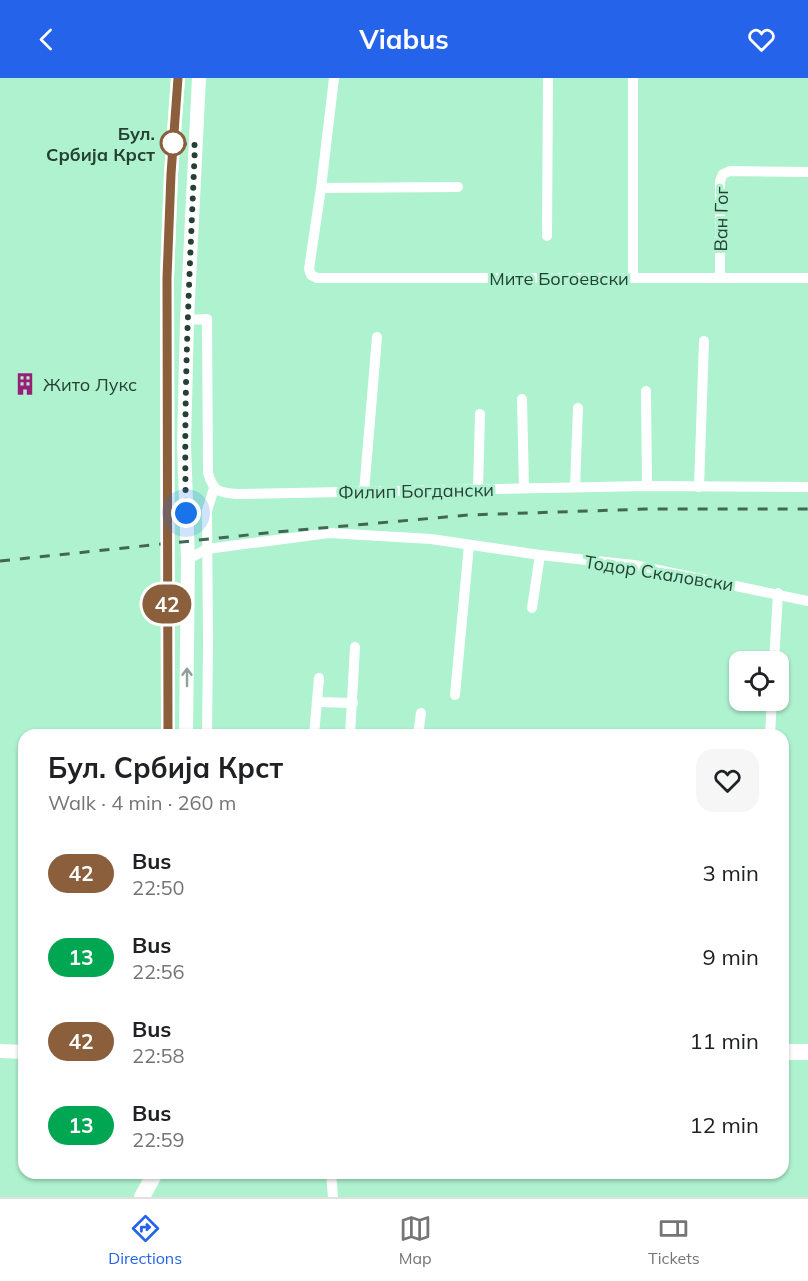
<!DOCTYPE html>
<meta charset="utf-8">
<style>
:root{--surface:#fff;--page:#f6f6f6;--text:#202124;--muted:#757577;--line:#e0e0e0;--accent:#2563eb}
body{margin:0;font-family:Mulish,sans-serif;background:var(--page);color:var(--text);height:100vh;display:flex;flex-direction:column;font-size:22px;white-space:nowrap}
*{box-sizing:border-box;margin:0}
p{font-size:20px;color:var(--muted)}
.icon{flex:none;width:33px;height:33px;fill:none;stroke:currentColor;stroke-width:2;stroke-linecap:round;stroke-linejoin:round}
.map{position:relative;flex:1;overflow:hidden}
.drawer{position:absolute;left:18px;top:651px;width:771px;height:450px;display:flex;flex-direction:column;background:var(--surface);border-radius:18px;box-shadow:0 2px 4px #0004}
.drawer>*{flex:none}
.badge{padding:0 12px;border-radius:20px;font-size:21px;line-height:39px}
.controls{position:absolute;left:729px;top:573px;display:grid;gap:12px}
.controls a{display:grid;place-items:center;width:60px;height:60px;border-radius:12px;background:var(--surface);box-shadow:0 2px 4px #0004;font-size:30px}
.you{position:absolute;width:30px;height:30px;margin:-15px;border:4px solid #fff;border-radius:50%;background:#1a73e8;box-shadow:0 0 0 9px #1a73e833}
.map>.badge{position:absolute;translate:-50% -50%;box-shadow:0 0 0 3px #fff}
.round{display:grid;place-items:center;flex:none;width:63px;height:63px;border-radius:18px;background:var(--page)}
.summary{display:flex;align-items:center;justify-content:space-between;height:102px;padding:0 30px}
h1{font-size:28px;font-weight:700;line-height:45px}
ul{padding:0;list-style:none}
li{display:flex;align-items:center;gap:18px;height:84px;padding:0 30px}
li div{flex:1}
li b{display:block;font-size:22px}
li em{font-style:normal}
li .badge{min-width:66px;font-weight:700;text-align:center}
header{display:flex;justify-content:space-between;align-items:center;height:78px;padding:0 30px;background:var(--accent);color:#fff;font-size:27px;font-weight:700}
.tab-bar{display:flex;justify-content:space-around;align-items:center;height:84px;border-top:2px solid var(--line);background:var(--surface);font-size:16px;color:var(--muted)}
.tab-bar a{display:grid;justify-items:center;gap:3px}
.tab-bar .active{color:var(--accent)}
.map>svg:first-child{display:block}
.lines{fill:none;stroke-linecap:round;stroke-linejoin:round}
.minor{stroke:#fff;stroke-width:10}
.tertiary{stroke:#fff;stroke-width:14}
.secondary{stroke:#fff;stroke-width:16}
.rail{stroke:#436755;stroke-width:3;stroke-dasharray:10 10;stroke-linecap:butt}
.oneway{stroke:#92a09a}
.line-casing{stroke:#fff;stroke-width:14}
.line{stroke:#8b5e3c;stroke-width:9}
.walk{stroke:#264134;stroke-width:6;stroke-dasharray:0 10.8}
.stop-dot{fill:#fff;stroke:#8b5e3c;stroke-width:3}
.labels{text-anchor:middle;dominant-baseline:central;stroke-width:6;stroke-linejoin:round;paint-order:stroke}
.stop-label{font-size:18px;font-weight:bold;fill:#264134;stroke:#aef2cf;text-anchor:end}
.street-label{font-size:18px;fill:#264134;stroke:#aef2cf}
.poi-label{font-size:18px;fill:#264134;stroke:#aef2cf;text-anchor:start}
</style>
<header><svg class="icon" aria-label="back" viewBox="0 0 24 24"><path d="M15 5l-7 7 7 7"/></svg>Viabus<svg class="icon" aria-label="heart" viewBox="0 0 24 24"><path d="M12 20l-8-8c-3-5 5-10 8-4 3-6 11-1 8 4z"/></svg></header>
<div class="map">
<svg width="808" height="1119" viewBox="0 0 808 1119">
<rect width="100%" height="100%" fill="#aef2cf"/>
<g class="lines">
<g class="minor">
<path d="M 334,0 L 321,110 L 309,191 L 311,197 L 317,200 L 808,200"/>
<path d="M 633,0 L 633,200"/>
<path d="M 321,110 L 458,109"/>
<path d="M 547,158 L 548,0"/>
<path d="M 720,200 L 720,103 L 723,96 L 730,93 L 808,94"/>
<path d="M 187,242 L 207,241 L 208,395 C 213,413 219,415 237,416 L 647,408 L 808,409"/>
<path d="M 646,313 L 647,408"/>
<path d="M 522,321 L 524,410"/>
<path d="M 575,409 L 578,330"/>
<path d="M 699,409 L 704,263"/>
<path d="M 478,411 L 480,336"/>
<path d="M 364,414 L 377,259"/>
<path d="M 188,481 L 207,471 L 329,455 L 431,461 L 540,477 L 634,487 L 808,523"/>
<path d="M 532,530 L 540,477"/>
<path d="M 774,584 L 778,515"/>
<path d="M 455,617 L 469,467"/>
<path d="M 318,624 L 353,625"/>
<path d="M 207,657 L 208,564 L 207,433 L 214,410"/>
<path d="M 314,657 L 319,600"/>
<path d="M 350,657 L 355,569"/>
<path d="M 418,657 L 421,635"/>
<path d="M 770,657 L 772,622"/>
<path d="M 331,1095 L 333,1119"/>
</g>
<g class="tertiary">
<path d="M 168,657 L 167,200 L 171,96 L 178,0"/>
<path d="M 186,657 L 188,481 L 184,367 L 187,242 L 199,0"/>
<path d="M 0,973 L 24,974"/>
</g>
<g class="secondary">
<path d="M 783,974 L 808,974"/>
<path d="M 142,1119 L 155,1095"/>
</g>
<path class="rail" d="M 0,483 L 276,454 L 469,437 L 647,431 L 808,431"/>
</g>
<defs><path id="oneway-shaft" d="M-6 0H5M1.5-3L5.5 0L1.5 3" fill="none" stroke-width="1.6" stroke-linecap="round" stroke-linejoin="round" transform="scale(1.5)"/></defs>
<use class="oneway" href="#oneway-shaft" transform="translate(187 599) rotate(-90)"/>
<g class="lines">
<g class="line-casing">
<path id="line" d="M 168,657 L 167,200 L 171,96 L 178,0"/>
</g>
<use href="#line" class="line"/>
<path class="walk" d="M 173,65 L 195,67 C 190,190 183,312 186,435"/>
</g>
<defs>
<g id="building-bare" transform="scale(1.8)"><path d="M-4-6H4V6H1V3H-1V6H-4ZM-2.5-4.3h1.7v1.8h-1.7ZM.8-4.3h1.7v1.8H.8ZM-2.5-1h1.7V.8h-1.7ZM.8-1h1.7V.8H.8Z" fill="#981e77" stroke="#aef2cf" stroke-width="2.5" paint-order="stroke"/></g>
</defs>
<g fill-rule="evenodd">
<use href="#building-bare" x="25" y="306"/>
</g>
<circle class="stop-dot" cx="173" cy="65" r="12"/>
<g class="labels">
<g class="stop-label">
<text x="155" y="55">Бул.<tspan x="155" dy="21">Србија Крст</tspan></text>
</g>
<g class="street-label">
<text transform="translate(721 141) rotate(-89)">Ван Гог</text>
<text x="559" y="200">Мите Богоевски</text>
<text transform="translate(416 413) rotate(-1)">Филип Богдански</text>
<text transform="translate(659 495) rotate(9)">Тодор Скаловски</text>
</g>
<g class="poi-label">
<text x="43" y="306">Жито Лукс</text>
</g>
</g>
</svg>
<div class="controls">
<a><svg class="icon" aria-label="locate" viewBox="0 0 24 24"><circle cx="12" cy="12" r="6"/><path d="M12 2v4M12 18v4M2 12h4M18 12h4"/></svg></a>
</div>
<div class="you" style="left:186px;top:435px"></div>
<b class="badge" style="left:167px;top:526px;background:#8b5e3c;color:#fff">42</b>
<section class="drawer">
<div class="summary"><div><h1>Бул. Србија Крст</h1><p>Walk · 4 min · 260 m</p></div><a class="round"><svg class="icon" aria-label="heart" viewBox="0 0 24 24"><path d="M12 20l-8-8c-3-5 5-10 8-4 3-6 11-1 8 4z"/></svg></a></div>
<ul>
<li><span class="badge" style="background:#8b5e3c;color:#fff">42</span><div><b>Bus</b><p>22:50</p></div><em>3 min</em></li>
<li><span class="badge" style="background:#00a651;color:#fff">13</span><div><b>Bus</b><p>22:56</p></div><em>9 min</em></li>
<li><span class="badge" style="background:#8b5e3c;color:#fff">42</span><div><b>Bus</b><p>22:58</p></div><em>11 min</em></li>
<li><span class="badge" style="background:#00a651;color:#fff">13</span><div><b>Bus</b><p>22:59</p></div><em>12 min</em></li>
</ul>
</section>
</div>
<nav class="tab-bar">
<a class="active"><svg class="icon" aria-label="directions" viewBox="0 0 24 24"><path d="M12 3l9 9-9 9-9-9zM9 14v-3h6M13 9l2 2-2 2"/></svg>Directions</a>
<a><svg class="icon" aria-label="map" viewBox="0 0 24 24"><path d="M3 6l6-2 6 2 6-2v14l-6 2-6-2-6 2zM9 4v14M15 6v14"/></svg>Map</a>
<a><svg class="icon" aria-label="tickets" viewBox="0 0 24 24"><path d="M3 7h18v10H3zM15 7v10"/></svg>Tickets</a>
</nav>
